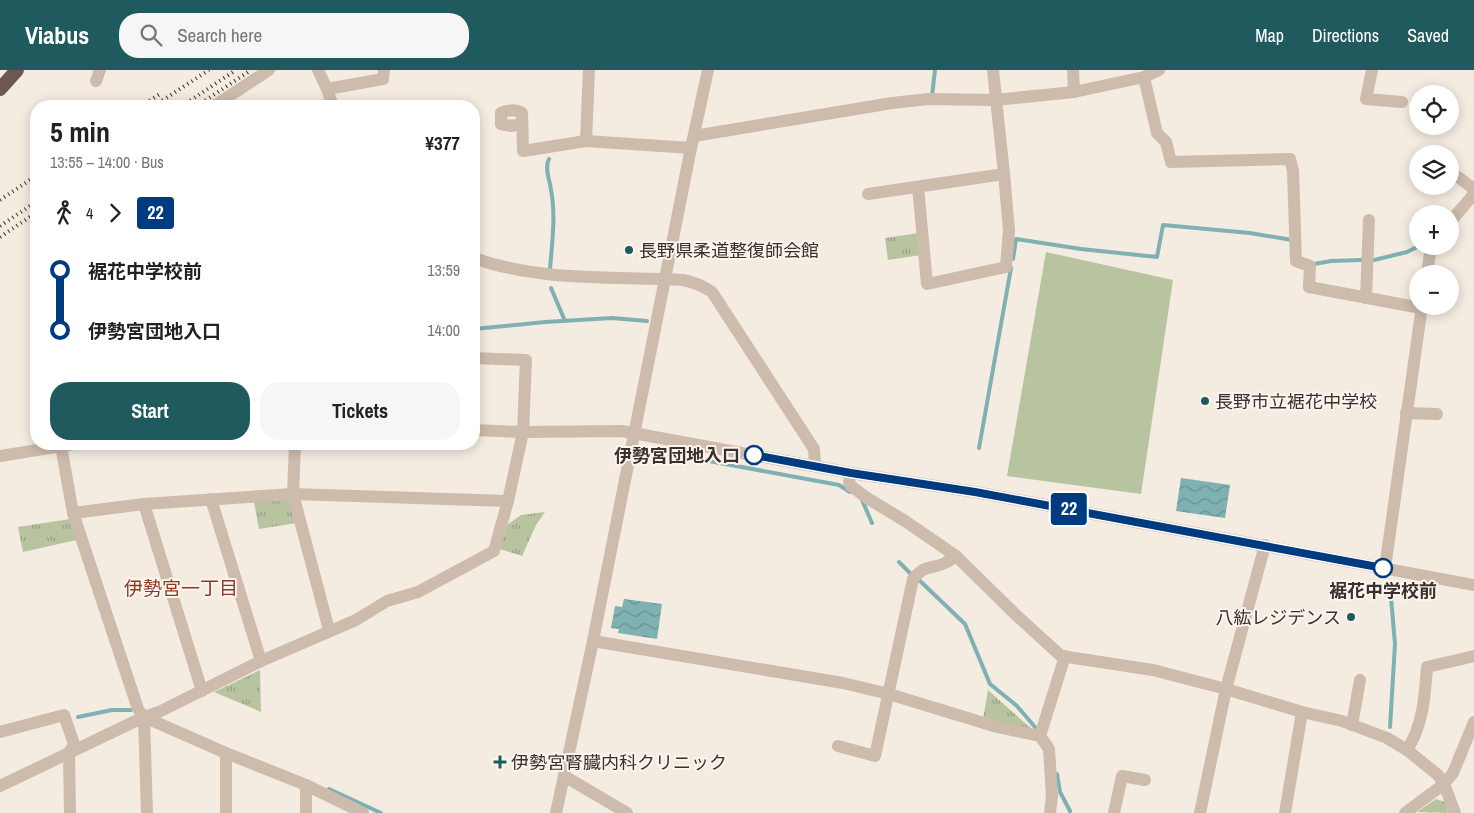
<!DOCTYPE html>
<meta charset="utf-8">
<style>
:root{--surface:#fff;--page:#f6f6f6;--text:#222;--muted:#767676;--accent:#1f5a5e}
body{margin:0;font-family:"Archivo Narrow","Noto Sans JP",sans-serif;background:var(--page);color:var(--text);height:100vh;display:flex;flex-direction:column;font-size:19px;white-space:nowrap}
*{box-sizing:border-box;margin:0}
p{font-size:16px;color:var(--muted)}
.icon{flex:none;width:28px;height:28px;fill:none;stroke:currentColor;stroke-width:2;stroke-linecap:round;stroke-linejoin:round}
.map{position:relative;flex:1;overflow:hidden}
.sheet{position:absolute;left:30px;top:30px;width:450px;height:350px;display:flex;flex-direction:column;background:var(--surface);border-radius:20px;box-shadow:0 2px 12px #0003}
.sheet>*{flex:none}
.badge{padding:0 10px;border-radius:4px;font-size:18px;line-height:32px}
.tools{position:absolute;left:1409px;top:15px;display:grid;gap:10px}
.tools a{display:grid;place-items:center;width:50px;height:50px;border-radius:50%;background:var(--surface);box-shadow:0 2px 12px #0003;font-size:25px}
.map>.badge{position:absolute;translate:-50% -50%;box-shadow:0 0 0 2px #fff}
.legs{display:flex;align-items:center;gap:8px;height:55px;padding:0 20px;font-size:16px}
.legs p{margin-inline-start:auto}
.summary{display:flex;align-items:center;justify-content:space-between;height:85px;padding:0 20px}
h1{font-size:28px;font-weight:800;line-height:38px}
.action{display:flex;gap:10px;margin-top:auto;padding:10px 20px}
.action a{flex:1;height:58px;border-radius:20px;background:var(--accent);color:#fff;font-size:20px;font-weight:800;line-height:58px;text-align:center}
.action a+a{background:var(--page);color:var(--text)}
ul{padding:0 20px;list-style:none}
li{display:flex;align-items:center;gap:18px;height:60px;font-size:19px}
li i{display:grid;place-items:center;width:8px;height:100%;margin:0 6px;background:currentColor}
li i::after{content:'';width:12px;height:12px;margin:-6px;border:4px solid;border-radius:50%;background:var(--surface)}
li p{margin-inline-start:auto}
li:first-child i{background:linear-gradient(#0000 50%,currentColor 0)}
li:last-child i{background:linear-gradient(currentColor 50%,#0000 0)}
header{display:flex;align-items:center;gap:30px;box-sizing:border-box;height:70px;padding:0 25px;background:var(--accent);color:#fff}
header strong{font-size:24px}
nav{display:flex;gap:28px;margin-inline-start:auto;font-size:18px}
.search{width:350px;height:45px;background:var(--page);display:flex;align-items:center;gap:12px;box-sizing:border-box;padding:0 18px;border-radius:20px;color:var(--muted);font-size:19px}
.map>svg:first-child{display:block}
.park{fill:url(#park-tufts)}
.pitch{fill:#b8c4a0}
.water{fill:url(#water-waves)}
.lines{fill:none;stroke-linecap:round;stroke-linejoin:round}
.stream{stroke:#7fb0b2;stroke-width:4}
.minor{stroke:#cdbbac;stroke-width:12}
.tertiary{stroke:#cdbbac;stroke-width:12}
.trunk{stroke:#6c584f;stroke-width:14}
.rail{stroke:#3b302b;stroke-width:4;stroke-dasharray:1 4;stroke-linecap:butt}
.line-1-casing{stroke:#fff;stroke-width:11}
.line-1{stroke:#003b80;stroke-width:8}
.poi-dot{fill:#1f5a5e;stroke:#fbf5ee;stroke-width:2}
.stop-1-dot{fill:#fff;stroke:#003b80;stroke-width:2.5}
.labels{text-anchor:middle;dominant-baseline:central;stroke-width:4;stroke-linejoin:round;paint-order:stroke}
.poi-label{font-size:18px;fill:#3b302b;stroke:#fbf5ee;text-anchor:start}
.stop-label{font-size:18px;font-weight:bold;fill:#3b302b;stroke:#fbf5ee;text-anchor:end}
.neighbourhood-label{font-size:19px;fill:#8c3b22;stroke:#fbf5ee}
</style>
<header>
<strong>Viabus</strong>
<div class="search"><svg class="icon" aria-label="search" viewBox="0 0 24 24"><circle cx="10" cy="10" r="6"/><path d="M15 15l6 6"/></svg>Search here</div>
<nav><a>Map</a><a>Directions</a><a>Saved</a></nav>
</header>
<div class="map">
<svg width="1474" height="743" viewBox="0 0 1474 743">
<defs>
<pattern id="park-tufts" width="24" height="20" patternUnits="userSpaceOnUse" patternTransform="scale(1.25)"><rect width="24" height="20" fill="#b8c4a0"/><path d="M3 7l-1-3M5 7V3M7 7l1-3M15 17l-1-3M17 17v-4M19 17l1-3" fill="none" stroke="#97a083"/></pattern>
<pattern id="water-waves" width="16" height="10" patternUnits="userSpaceOnUse" patternTransform="scale(1.25)"><rect width="16" height="10" fill="#7fb0b2"/><path d="M0 5q4-4 8 0t8 0" fill="none" stroke="#699091"/></pattern>
</defs>
<rect width="100%" height="100%" fill="#f4ebe1"/>
<g class="park">
<path d="M 919,163 L 921,185 L 888,190 L 885,168 Z"/>
<path d="M 289,428 L 296,453 L 259,459 L 254,432 Z"/>
<path d="M 545,442 L 536,455 L 522,486 L 500,479 L 507,455 L 521,445 Z"/>
<path d="M 70,449 L 76,470 L 23,482 L 18,457 Z"/>
<path d="M 260,600 L 261,642 L 214,622 Z"/>
<path d="M 988,620 L 1034,661 L 983,649 Z"/>
<path d="M 1436,729 L 1445,732 L 1448,743 L 1417,742 Z"/>
</g>
<path class="pitch" d="M 1046,182 L 1173,210 L 1141,424 L 1007,406 Z"/>
<g class="water">
<path d="M 1181,408 L 1230,415 L 1225,448 L 1176,441 Z"/>
<path d="M 624,529 L 662,534 L 657,569 L 618,563 L 619,559 L 611,558 L 615,536 L 622,537 Z"/>
</g>
<g class="lines">
<g class="stream">
<path d="M 932,26 L 935,0"/>
<path d="M 549,89 C 544,97 550,111 551,120 C 556,146 552,173 550,199"/>
<path d="M 1013,189 L 1016,169 L 1081,179 L 1157,187 L 1163,155 L 1250,163 L 1292,170"/>
<path d="M 1374,190 L 1407,182 L 1419,176"/>
<path d="M 1314,194 L 1331,191 L 1361,190"/>
<path d="M 551,218 L 565,251"/>
<path d="M 474,259 L 545,252 L 612,248 L 647,251"/>
<path d="M 979,378 L 1011,198"/>
<path d="M 682,386 L 839,415 L 850,422"/>
<path d="M 862,430 L 872,453"/>
<path d="M 899,492 L 910,503"/>
<path d="M 918,509 L 965,554 L 990,614 L 1017,636 L 1035,657"/>
<path d="M 78,647 L 112,640 L 131,640"/>
<path d="M 1390,657 L 1395,574 L 1390,516"/>
<path d="M 1057,704 L 1060,722 L 1070,741"/>
<path d="M 329,719 L 381,743"/>
</g>
<g class="minor">
<path d="M 318,0 L 327,19 L 333,36"/>
<path d="M 993,0 L 1004,104"/>
<path d="M 1073,0 L 1074,22"/>
<path d="M 1372,0 L 1366,29 L 1402,32"/>
<path d="M 1144,7 L 1157,63 L 1166,72 L 1171,92 L 1290,89 L 1293,101 L 1296,191 L 1310,196 L 1309,217 L 1421,238"/>
<path d="M 96,11 L 100,0"/>
<path d="M 327,19 L 383,9 L 384,0"/>
<path d="M 214,36 L 269,0"/>
<path d="M 522,54 L 511,56 L 501,54 L 501,43 C 506,40 516,39 522,43 L 523,81 L 586,71 L 691,78"/>
<path d="M 694,66 L 892,33 L 929,29 L 995,30 L 1074,22 L 1144,7 L 1159,0"/>
<path d="M 586,71 L 589,0"/>
<path d="M 1450,101 L 1474,119"/>
<path d="M 868,124 L 1004,104 L 1009,160 L 1006,197 L 927,214 L 918,117"/>
<path d="M 1450,152 L 1474,124"/>
<path d="M 474,188 C 540,212 614,206 683,210 C 694,212 703,216 712,222 L 814,379 L 815,396"/>
<path d="M 1427,204 L 1431,176"/>
<path d="M 1366,228 L 1369,150"/>
<path d="M 1406,343 L 1437,344"/>
<path d="M 295,374 L 293,424 L 329,560"/>
<path d="M 61,376 L 73,443 L 138,639 L 144,647 L 226,683 L 306,715 L 363,743"/>
<path d="M 851,403 L 849,412 L 851,416 L 867,428 L 905,451 L 956,486 L 1016,545 L 1061,586 L 1153,600 L 1226,619 L 1302,642 L 1342,651 L 1387,668 L 1407,680 L 1438,705 L 1444,714 L 1455,743"/>
<path d="M 211,429 L 261,591"/>
<path d="M 144,434 L 202,621"/>
<path d="M 73,443 L 144,434 L 293,424 L 508,431"/>
<path d="M 1385,498 L 1422,236"/>
<path d="M 593,571 L 843,613 L 889,624 L 997,657 L 1040,666 L 1049,679 L 1052,726 L 1050,743"/>
<path d="M 144,647 L 147,743"/>
<path d="M 1352,655 L 1360,610"/>
<path d="M 0,662 L 64,645 L 74,674 L 69,683 L 70,743"/>
<path d="M 1040,666 L 1065,586"/>
<path d="M 838,676 L 875,686 L 913,509 C 927,493 931,500 945,493 C 949,491 952,488 956,486"/>
<path d="M 1407,680 C 1423,656 1425,625 1427,597 L 1474,586"/>
<path d="M 226,683 L 226,743"/>
<path d="M 564,706 L 627,743"/>
<path d="M 306,715 L 306,743"/>
<path d="M 0,716 L 144,647 L 159,642 L 261,591 L 356,550 L 387,531 L 418,522 L 494,481 L 508,431 L 523,362 L 526,290 L 474,288"/>
<path d="M 1114,743 L 1122,706 L 1145,710"/>
<path d="M 1200,743 L 1226,619 L 1265,475"/>
<path d="M 1285,743 L 1302,642"/>
<path d="M 1405,743 L 1444,714 L 1453,703 L 1474,652"/>
</g>
<g class="tertiary">
<path d="M 474,360 L 523,362 L 622,361 L 633,363 L 851,403 L 975,422 L 1474,515"/>
<path d="M 0,386 L 74,374"/>
<path d="M 556,743 L 593,571 L 691,78 L 708,0"/>
</g>
<path class="trunk" d="M 0,19 L 17,0"/>
<g class="rail">
<path d="M 141,36 L 160,24"/>
<path d="M 154,36 L 209,0"/>
<path d="M 182,36 L 236,0"/>
<path d="M 197,36 L 251,0"/>
<path d="M 0,130 L 36,106"/>
<path d="M 0,156 L 36,132"/>
<path d="M 0,167 L 36,143"/>
</g>
</g>
<g class="lines">
<g class="line-1-casing">
<path id="line-1" d="M 754,385 L 851,403 L 975,422 L 1383,498"/>
</g>
<use href="#line-1" class="line-1"/>
</g>
<g class="poi-dot">
<circle cx="629" cy="180" r="5"/>
<circle cx="1205" cy="331" r="5"/>
<circle cx="1351" cy="547" r="5"/>
<path d="M497.5 684.5h5v5h5v5h-5v5h-5v-5h-5v-5h5z"/>
</g>
<g class="stop-1-dot">
<circle cx="754" cy="385" r="9"/>
<circle cx="1383" cy="498" r="9"/>
</g>
<g class="labels">
<g class="poi-label">
<text x="639" y="180">長野県柔道整復師会館</text>
<text x="1215" y="331">長野市立裾花中学校</text>
<text x="1341" y="547" text-anchor="end">八紘レジデンス</text>
<text x="511" y="692">伊勢宮腎臓内科クリニック</text>
</g>
<g class="stop-label">
<text x="740" y="385">伊勢宮団地入口</text>
<text x="1383" y="520" text-anchor="middle">裾花中学校前</text>
</g>
<g class="neighbourhood-label">
<text x="181" y="518">伊勢宮一丁目</text>
</g>
</g>
</svg>
<div class="tools">
<a><svg class="icon" aria-label="locate" viewBox="0 0 24 24"><circle cx="12" cy="12" r="6"/><path d="M12 2v4M12 18v4M2 12h4M18 12h4"/></svg></a>
<a><svg class="icon" aria-label="layers" viewBox="0 0 24 24"><path d="M12 4l9 5-9 5-9-5zM3 14l9 5 9-5"/></svg></a>
<a>+</a>
<a>−</a>
</div>
<b class="badge" style="left:1069px;top:439px;background:#003b80;color:#fff">22</b>
<section class="sheet">
<div class="summary"><div><h1>5 min</h1><p>13:55 – 14:00 · Bus</p></div><b>¥377</b></div>
<div class="legs"><svg class="icon" aria-label="walk" viewBox="0 0 24 24"><circle cx="13" cy="4" r="2"/><path d="M13 8l-2 6 4 7M11 14l-3 7M7 12l3-4h3l4 4"/></svg>4<svg class="icon" aria-label="forward" viewBox="0 0 24 24"><path d="M9 5l7 7-7 7"/></svg><b class="badge" style="background:#003b80;color:#fff">22</b></div>
<ul>
<li><i style="color:#003b80"></i><b>裾花中学校前</b><p>13:59</p></li>
<li><i style="color:#003b80"></i><b>伊勢宮団地入口</b><p>14:00</p></li>
</ul>
<div class="action"><a>Start</a><a>Tickets</a></div>
</section>
</div>
